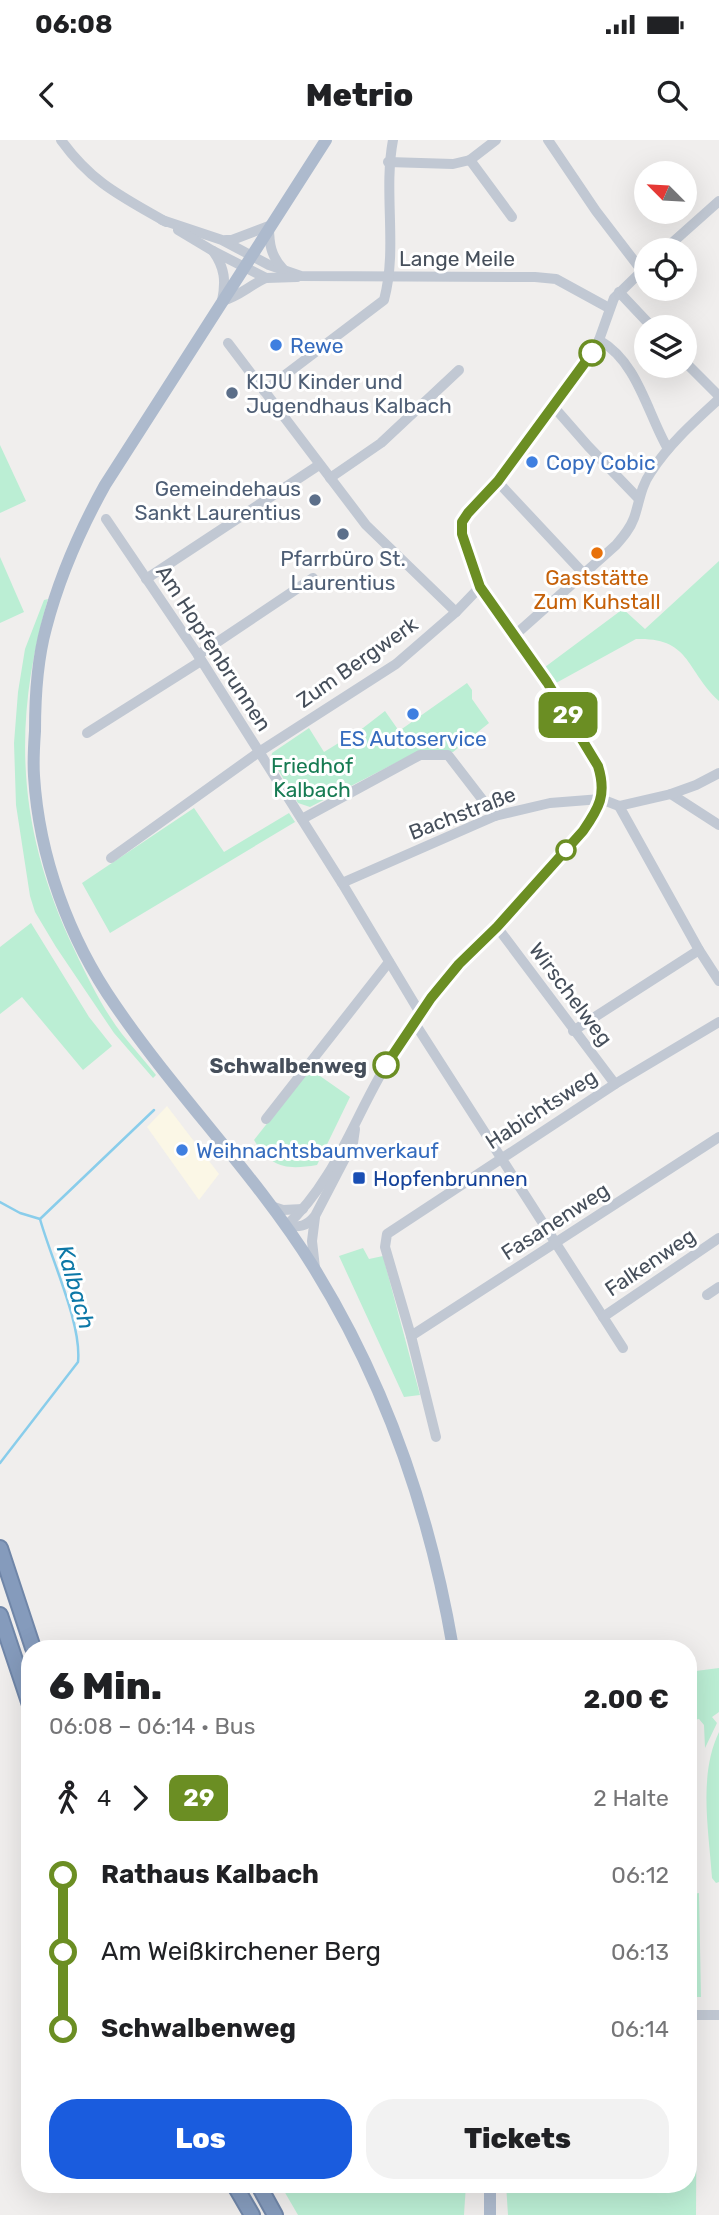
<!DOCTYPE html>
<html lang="de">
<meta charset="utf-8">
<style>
:root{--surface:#fff;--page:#f2f2f2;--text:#202124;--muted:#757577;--accent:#1a5cde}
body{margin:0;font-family:Rubik,sans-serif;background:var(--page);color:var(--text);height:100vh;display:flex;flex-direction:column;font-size:26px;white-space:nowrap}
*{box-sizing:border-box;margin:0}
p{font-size:23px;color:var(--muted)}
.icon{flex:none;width:38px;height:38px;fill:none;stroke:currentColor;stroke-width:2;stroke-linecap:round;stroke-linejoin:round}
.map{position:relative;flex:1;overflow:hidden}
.details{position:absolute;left:21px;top:1500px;width:676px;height:553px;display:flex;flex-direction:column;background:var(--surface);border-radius:28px;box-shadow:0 7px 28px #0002}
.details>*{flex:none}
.badge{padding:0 14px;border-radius:10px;font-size:24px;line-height:46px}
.needle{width:46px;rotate:294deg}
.buttons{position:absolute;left:634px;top:21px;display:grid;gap:14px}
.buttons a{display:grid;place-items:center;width:63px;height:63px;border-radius:50%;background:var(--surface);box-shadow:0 7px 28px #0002;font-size:35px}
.map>.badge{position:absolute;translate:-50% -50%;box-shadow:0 0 0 4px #fff}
.legs{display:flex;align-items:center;gap:10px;height:77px;padding:0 28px;font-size:23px}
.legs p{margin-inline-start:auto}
.head{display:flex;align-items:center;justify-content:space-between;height:119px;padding:0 28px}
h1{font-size:38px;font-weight:800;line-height:52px}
.cta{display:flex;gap:14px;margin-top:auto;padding:14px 28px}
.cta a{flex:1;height:80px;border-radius:28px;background:var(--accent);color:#fff;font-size:28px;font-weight:800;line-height:80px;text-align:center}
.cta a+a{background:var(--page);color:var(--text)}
ul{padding:0 28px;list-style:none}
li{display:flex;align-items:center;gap:24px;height:77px;font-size:26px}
li i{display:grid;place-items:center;width:10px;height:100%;margin:0 9px;background:currentColor}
li i::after{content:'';width:18px;height:18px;margin:-9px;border:5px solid;border-radius:50%;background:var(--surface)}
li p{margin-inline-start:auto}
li:first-child i{background:linear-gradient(#0000 50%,currentColor 0)}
li:last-child i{background:linear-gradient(currentColor 50%,#0000 0)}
.status{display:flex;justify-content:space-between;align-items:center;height:49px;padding:0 35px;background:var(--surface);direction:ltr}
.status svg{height:19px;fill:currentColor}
header{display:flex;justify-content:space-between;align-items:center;height:91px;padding:0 28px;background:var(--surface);font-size:32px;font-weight:800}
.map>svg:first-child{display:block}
.commercial{fill:#fbf7e6}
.green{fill:#bbeed4}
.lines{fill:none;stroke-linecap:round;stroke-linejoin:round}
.stream{stroke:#89cdeb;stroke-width:2.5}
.highway-casing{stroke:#7086a8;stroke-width:18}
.minor{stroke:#c1c8d3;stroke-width:10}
.major{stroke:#adbacd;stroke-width:12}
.highway{stroke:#859bbc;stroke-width:14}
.line-1-casing{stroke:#fff;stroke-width:16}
.line-1{stroke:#6b8e23;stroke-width:10}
.shop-dot{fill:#3f7fe0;stroke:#fff;stroke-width:2.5}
.stop-1-dot{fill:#fff;stroke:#6b8e23;stroke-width:3.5}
.service-dot{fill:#5c6f8a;stroke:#fff;stroke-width:2.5}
.food-dot{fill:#e8710a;stroke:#fff;stroke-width:2.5}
.transit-dot{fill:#1a4fb4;stroke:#fff;stroke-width:2.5}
.labels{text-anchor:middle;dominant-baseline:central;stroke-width:6;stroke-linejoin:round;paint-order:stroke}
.street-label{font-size:21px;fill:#464f5b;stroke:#fff}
.shop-label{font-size:21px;fill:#366cbe;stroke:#fff;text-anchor:start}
.service-label{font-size:21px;fill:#4e5e75;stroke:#fff;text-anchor:start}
.food-label{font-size:21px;fill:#c56008;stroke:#fff}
.park-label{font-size:21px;fill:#177b53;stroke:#fff}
.stop-label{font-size:21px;font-weight:bold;fill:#464f5b;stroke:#fff;text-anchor:end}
.transit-label{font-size:21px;fill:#164399;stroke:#fff;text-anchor:start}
.water-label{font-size:23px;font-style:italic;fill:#0d78a7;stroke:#fff}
</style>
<div class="status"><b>06:08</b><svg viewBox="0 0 49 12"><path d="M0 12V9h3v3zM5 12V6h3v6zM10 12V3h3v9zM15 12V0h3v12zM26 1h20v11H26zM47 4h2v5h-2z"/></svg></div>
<header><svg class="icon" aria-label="back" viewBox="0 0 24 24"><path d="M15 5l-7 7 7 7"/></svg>Metrio<svg class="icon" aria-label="search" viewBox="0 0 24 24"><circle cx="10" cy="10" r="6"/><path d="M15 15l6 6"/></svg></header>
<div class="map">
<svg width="719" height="2075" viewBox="0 0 719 2075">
<rect width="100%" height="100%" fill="#f0eeed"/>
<path class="commercial" d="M 167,966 L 219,1034 L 199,1060 L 147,987 Z"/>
<g class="green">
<path d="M 0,305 L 26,361 L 0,373 Z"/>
<path d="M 0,417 L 24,472 L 0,483 Z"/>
<path d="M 719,421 L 719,561 C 686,531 691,497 636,499 L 556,543 L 545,527 L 623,469 L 645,489 Z"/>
<path d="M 48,459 C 11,586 18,692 75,811 C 88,839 103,869 122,894 C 133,908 145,921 156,935 L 153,938 L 114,893 L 56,807 L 35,772 L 30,756 L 16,665 L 14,603 L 18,552 L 25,509 L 44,460 Z"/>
<path d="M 467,543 L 472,550 L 472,559 L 489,583 L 453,612 L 419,611 L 310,667 L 298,663 L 271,618 L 272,613 L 309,588 L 324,612 L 363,588 L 385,571 L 399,591 Z"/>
<path d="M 194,668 L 224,712 L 289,673 L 295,682 L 110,793 L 82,743 Z"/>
<path d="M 31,783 L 89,877 L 112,906 L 83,930 L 22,857 L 0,874 L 0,807 Z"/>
<path d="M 310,929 L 350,957 L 317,1025 C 286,1030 271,1028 254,1000 Z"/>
<path d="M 363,1108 L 369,1119 L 383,1116 L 420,1255 L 404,1257 L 339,1116 Z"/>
<path d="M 719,1528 L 719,1572 L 712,1577 L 717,1583 L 705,1608 L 704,1585 L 699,1579 L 688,1581 L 688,1532 Z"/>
<path d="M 719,1592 L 719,1742 L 716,1743 L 712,1738 C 709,1691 698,1636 719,1592 Z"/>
<path d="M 699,1753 L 701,1857 L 688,1857 L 688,1755 Z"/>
<path d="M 688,1902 L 697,1903 L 696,2075 L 508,2075 L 506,2044 L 688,2044 Z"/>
<path d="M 280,2044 L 466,2044 L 464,2075 L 298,2075 Z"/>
</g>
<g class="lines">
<g class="stream">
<path d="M 0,1062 L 20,1073 L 40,1079"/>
<path d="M 0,1323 L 78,1222 C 82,1184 51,1119 40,1079 L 154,970"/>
</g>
<g class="highway-casing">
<g id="highway">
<path d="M 0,1408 L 33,1508"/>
<path d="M 0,1475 L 30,1565"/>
<path d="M 234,2044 L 252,2075"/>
<path d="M 258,2044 L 275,2075"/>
</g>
</g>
<g class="minor">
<path d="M 61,0 C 92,43 121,56 166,82"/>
<path d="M 548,0 L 596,71 L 642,131"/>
<path d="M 470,20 L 496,0"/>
<path d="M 388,22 L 453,24 L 470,20 L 512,77"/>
<path d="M 162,80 L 222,100 L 269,125 L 301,136 L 535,137 L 556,139 L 609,168"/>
<path d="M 178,90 L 213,111 L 266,138 L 297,137"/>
<path d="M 226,100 L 232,100 L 269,86 C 269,104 271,116 283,129"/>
<path d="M 664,110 L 719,61"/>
<path d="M 213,111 C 225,128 226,141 222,161 C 238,157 250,145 266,138"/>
<path d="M 619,152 L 652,187"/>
<path d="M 599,200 C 638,222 647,273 668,309"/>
<path d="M 228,203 L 366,385 L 456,472"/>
<path d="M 684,221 L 719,256"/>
<path d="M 264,251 L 384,160 C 398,108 383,53 393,0"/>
<path d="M 553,266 L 588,306 L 638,358"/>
<path d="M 330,338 L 381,303 L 459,230"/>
<path d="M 497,341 L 584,434"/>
<path d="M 106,379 L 198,515 L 342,743 L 420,873"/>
<path d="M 146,439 L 319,325"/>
<path d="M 515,495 L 616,405 C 623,397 630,389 634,378 C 640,361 640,348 651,332 C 669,304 695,281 719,259"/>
<path d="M 198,515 L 313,438"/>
<path d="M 87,593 L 201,521"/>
<path d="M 671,654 L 719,685"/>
<path d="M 619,666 L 699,810 L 719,841"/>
<path d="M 302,679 L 420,615 L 448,615 L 495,676"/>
<path d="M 111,718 L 259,612 L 396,524 L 456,472 L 480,447"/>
<path d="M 342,743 L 495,676 L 550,663 L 601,659 L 619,666 L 671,654 L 696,645 L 719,633"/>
<path d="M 497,787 L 615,944"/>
<path d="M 414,882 L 623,1208"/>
<path d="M 573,891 L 699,810"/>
<path d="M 266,979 L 389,822"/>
<path d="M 271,1066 L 283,1070 L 303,1069"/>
<path d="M 315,1077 L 312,1101 L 315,1128"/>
<path d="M 286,1086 C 340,1037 358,964 398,906 C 409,889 419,872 431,857 C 451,832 475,810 497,786 C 526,755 554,723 583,691 C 599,668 607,655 598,626 C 581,597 564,567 545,538 C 515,494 462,438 462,382 L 497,341 L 590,218 L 599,200 L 614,158 L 646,127"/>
<path d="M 286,1086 C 300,1087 306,1087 315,1076 L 353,1003 L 355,989"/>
<path d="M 707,1155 L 719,1147"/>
<path d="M 603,1177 L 719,1098"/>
<path d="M 411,1196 L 719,997"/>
<path d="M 436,1297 L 411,1196 L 385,1107 L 387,1094 L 615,944 L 719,882"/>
<path d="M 688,1875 L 719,1875"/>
</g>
<g class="major">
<path d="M 326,0 L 105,345 C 80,390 59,438 46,488 C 37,521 35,556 35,591 C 34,605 33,621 34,636 C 39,717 69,799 115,865 C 177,956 256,1035 314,1128 C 387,1246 430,1373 453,1508"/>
<path d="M 490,2044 L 490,2075"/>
</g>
<use href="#highway" class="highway"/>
</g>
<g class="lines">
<g class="line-1-casing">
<path id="line-1" d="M 386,925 L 431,858 L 459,824 L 497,787 L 583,691 C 599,668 607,655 598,626 L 547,542 L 480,447 L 462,394 L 462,382 L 468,373 L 498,341 L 592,213"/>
</g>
<use href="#line-1" class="line-1"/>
</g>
<g class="shop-dot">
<circle cx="276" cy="205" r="7"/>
<circle cx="532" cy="322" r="7"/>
<circle cx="413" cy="574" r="7"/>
<circle cx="182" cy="1010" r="7"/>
</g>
<g class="stop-1-dot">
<circle cx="592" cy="213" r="12"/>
<circle cx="566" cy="710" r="9"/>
<circle cx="386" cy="925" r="12"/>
</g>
<g class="service-dot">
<circle cx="232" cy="253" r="7"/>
<circle cx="315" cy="360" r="7"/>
<circle cx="343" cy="394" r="7"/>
</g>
<circle class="food-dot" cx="597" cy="413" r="7"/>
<rect class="transit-dot" x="352" y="1031" width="14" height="14" rx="3.5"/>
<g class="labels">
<g class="street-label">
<text x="457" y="118">Lange Meile</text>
<text transform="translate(214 508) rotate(57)">Am Hopfenbrunnen</text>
<text transform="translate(357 522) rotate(-35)">Zum Bergwerk</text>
<text transform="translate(462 673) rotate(-21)">Bachstraße</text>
<text transform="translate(571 854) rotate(53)">Wirschelweg</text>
<text transform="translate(541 969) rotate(-33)">Habichtsweg</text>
<text transform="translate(555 1081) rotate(-33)">Fasanenweg</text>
<text transform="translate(650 1122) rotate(-34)">Falkenweg</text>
</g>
<g class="shop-label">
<text x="290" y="205">Rewe</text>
<text x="546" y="322">Copy Cobic</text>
<text x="413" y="598" text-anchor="middle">ES Autoservice</text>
<text x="196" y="1010">Weihnachtsbaumverkauf</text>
</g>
<g class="service-label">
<text x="246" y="241">KIJU Kinder und<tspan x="246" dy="24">Jugendhaus Kalbach</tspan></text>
<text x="301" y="348" text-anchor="end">Gemeindehaus<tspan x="301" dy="24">Sankt Laurentius</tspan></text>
<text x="343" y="418" text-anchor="middle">Pfarrbüro St.<tspan x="343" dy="24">Laurentius</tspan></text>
</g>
<g class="food-label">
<text x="597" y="437">Gaststätte<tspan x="597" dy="24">Zum Kuhstall</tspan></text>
</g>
<g class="park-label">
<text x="312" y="625">Friedhof<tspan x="312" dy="24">Kalbach</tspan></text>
</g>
<g class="stop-label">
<text x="367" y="925">Schwalbenweg</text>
</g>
<g class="transit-label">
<text x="373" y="1038">Hopfenbrunnen</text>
</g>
<g class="water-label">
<text transform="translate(76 1147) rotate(74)">Kalbach</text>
</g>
</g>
</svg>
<div class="buttons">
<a><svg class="needle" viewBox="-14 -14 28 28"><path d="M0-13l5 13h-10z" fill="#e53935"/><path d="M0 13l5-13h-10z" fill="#757577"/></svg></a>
<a><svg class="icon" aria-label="locate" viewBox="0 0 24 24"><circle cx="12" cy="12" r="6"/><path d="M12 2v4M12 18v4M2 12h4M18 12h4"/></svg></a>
<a><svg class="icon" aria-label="layers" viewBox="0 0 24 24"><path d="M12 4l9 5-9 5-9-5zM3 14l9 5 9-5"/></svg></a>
</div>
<b class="badge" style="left:568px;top:575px;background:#6b8e23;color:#fff">29</b>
<section class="details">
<div class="head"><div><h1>6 Min.</h1><p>06:08 – 06:14 · Bus</p></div><b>2.00 €</b></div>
<div class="legs"><svg class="icon" aria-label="walk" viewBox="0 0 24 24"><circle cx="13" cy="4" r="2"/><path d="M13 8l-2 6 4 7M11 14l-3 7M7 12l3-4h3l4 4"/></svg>4<svg class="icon" aria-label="forward" viewBox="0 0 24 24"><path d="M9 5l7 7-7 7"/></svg><b class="badge" style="background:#6b8e23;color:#fff">29</b><p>2 Halte</p></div>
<ul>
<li><i style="color:#6b8e23"></i><b>Rathaus Kalbach</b><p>06:12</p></li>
<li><i style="color:#6b8e23"></i><span>Am Weißkirchener Berg</span><p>06:13</p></li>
<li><i style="color:#6b8e23"></i><b>Schwalbenweg</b><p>06:14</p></li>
</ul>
<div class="cta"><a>Los</a><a>Tickets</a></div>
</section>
</div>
